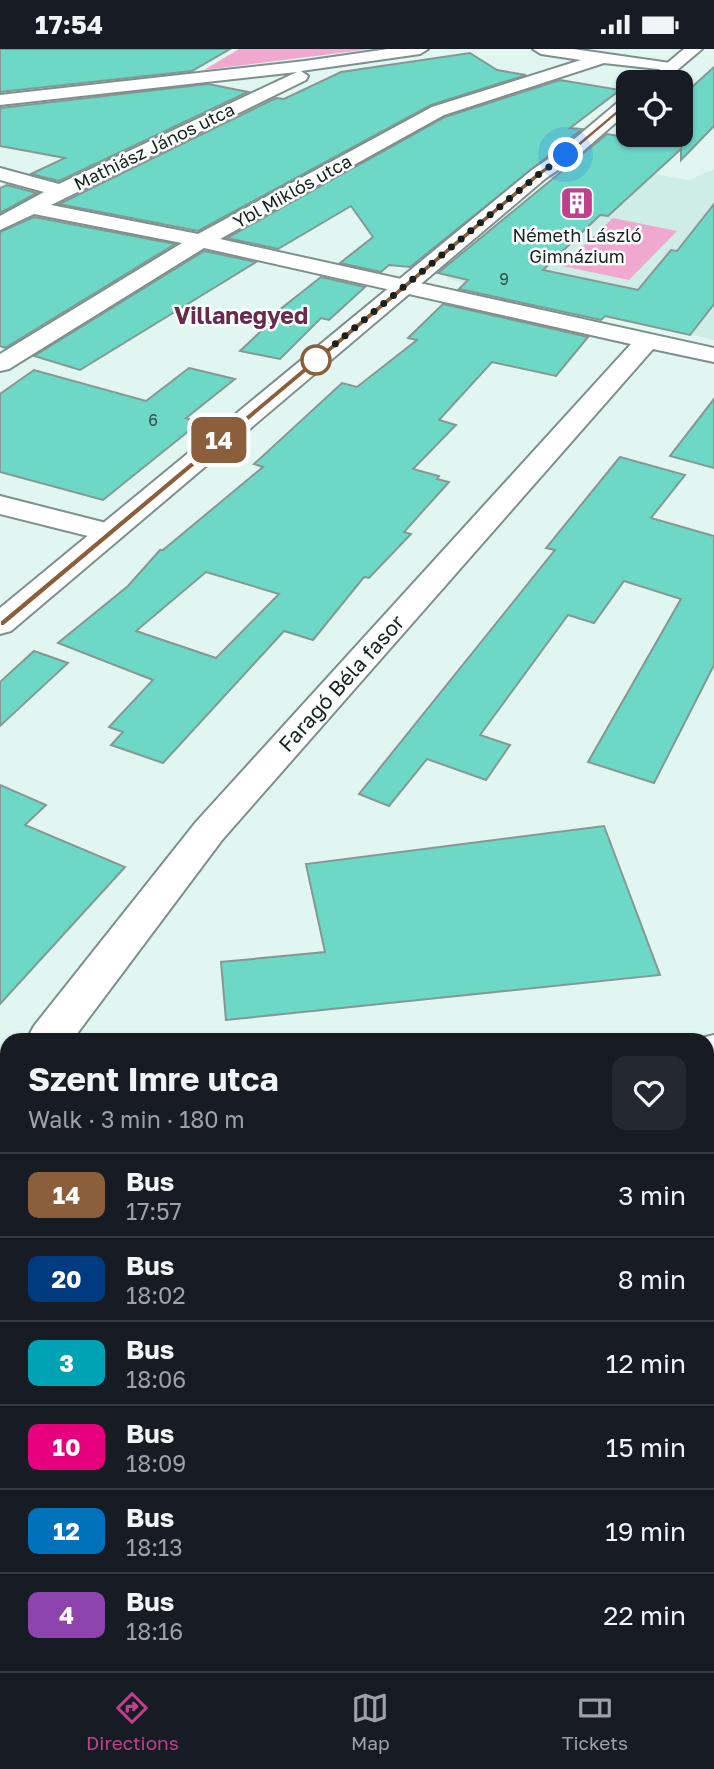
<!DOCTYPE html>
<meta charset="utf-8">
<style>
:root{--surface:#171b24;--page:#242831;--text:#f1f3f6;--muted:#9ea1a6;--line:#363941;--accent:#bf408d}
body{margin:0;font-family:"Golos Text",sans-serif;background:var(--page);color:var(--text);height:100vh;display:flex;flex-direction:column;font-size:26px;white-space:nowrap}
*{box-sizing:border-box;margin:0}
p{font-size:23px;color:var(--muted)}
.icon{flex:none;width:38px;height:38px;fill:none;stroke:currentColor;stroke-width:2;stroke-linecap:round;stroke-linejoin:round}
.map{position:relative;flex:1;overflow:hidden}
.drawer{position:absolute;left:0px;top:984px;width:714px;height:639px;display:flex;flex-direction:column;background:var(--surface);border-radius:21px 21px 0 0;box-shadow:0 2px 5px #0004}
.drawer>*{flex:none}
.badge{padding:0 14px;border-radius:10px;font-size:24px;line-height:46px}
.buttons{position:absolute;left:616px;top:21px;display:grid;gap:14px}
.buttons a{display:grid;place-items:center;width:77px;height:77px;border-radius:14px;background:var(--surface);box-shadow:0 2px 5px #0004;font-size:35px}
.you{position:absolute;width:35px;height:35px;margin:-18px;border:5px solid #fff;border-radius:50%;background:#1a73e8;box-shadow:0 0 0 10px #1a73e833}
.map>.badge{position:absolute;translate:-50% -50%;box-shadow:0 0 0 4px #fff}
.round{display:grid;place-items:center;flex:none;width:74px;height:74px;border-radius:14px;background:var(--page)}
.head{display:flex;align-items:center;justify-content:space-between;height:119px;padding:0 28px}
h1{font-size:33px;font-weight:700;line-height:52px}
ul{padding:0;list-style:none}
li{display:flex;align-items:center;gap:21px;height:84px;padding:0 28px;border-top:2px solid var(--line)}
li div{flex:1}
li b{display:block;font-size:26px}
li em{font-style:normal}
li .badge{min-width:77px;font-weight:700;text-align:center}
.status{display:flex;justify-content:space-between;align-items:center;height:49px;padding:0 35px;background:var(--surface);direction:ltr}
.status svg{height:19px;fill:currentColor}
.dock{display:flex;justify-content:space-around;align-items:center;height:98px;border-top:2px solid var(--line);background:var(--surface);font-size:19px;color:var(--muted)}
.dock a{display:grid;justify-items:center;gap:4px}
.dock .current{color:var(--accent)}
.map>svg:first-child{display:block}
.built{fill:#cfede7}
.green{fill:#f1a8ce}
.building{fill:#6dd8c6;stroke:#859894;stroke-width:2;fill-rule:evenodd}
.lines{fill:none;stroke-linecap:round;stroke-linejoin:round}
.minor-casing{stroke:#7d908c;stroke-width:4}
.tertiary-casing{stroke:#7d908c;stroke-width:4}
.primary-casing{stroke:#7d908c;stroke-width:4}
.minor{fill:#fff;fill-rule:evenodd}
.tertiary{fill:#fff;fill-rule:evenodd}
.primary{fill:#fff;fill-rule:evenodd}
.line{fill:#8b5e3c;stroke:#fff;stroke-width:2}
.walk{stroke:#19211f;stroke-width:7;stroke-dasharray:0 12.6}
.stop-dot{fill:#fff;stroke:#8b5e3c;stroke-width:3.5}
.labels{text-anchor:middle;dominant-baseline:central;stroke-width:5;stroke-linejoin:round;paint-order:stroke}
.far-number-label{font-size:16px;fill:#2e4f49}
.far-street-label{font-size:18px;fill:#19211f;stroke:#fafefd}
.far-poi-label{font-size:18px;fill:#19211f;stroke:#fafefd}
.street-label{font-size:21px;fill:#19211f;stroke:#fafefd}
.far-district-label{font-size:23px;font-weight:bold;fill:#682a4e;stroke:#fafefd}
</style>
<div class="status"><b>17:54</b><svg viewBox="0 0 49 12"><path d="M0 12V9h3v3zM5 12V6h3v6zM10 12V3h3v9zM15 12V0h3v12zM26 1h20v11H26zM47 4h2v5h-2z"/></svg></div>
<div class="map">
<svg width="714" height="1622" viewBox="0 0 714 1622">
<rect width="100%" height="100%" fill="#e1f5f1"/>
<path class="built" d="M 610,117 L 689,131 L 714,120 L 714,291 L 447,230 L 447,227 L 511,172 Z"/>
<g class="green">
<path d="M 239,0 L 371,0 L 204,21 Z"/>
<path d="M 613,169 L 677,182 L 629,231 L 562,217 Z"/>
</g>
<g class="building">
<path d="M 0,0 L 230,0 L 192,22 L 0,43 Z"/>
<path d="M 470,4 L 497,21 L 526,26 L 431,56 L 198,182 L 59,155 L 276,49 L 284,50 L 341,23 Z"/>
<path d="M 714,18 L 714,77 L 681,111 L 681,100 L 608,167 L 600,166 L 543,221 L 638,241 L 671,201 L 677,202 L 714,155 L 714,255 L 690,286 L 605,267 L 601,271 L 459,240 L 468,231 L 438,224 L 607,85 L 681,97 L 681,48 Z"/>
<path d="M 560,31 L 620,41 L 570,79 L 582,80 L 410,218 L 389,216 L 381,223 L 340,214 L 373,188 L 351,157 L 278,200 L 227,189 L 445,68 Z"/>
<path d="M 208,35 L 248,43 L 59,132 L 31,125 L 65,109 L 0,97 L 0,59 Z"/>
<path d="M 7,136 L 37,144 L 0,164 L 0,139 Z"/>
<path d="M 34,168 L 175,195 L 5,299 L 0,297 L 0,183 Z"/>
<path d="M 204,202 L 256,213 L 80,321 L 34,307 Z"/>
<path d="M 321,228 L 365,238 L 329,271 L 321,269 L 280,310 L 240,302 L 281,263 L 278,262 Z"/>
<path d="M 443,255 L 588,288 L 556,327 L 492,313 L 439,371 L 456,376 L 413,420 L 439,427 L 437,430 L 449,433 L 404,483 L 411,485 L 369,529 L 364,528 L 313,591 L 284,582 L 163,714 L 111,696 L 123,683 L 109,678 L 153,631 L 58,594 L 128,537 L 160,501 L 163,501 L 263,418 L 254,415 L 342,334 L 357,338 L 417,291 L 408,289 ZM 206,523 L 279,545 L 216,609 L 136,582 Z"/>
<path d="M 189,319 L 235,330 L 186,369 L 200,373 L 103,451 L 0,423 L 0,345 L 34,321 L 146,352 Z"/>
<path d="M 714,350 L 714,419 L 670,407 Z"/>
<path d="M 620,408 L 685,426 L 651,469 L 714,487 L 714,616 L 654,734 L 588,713 L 681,550 L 624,532 L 594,574 L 568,566 L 480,686 L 510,696 L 486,731 L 427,710 L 389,757 L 359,745 L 555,501 L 546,499 Z"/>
<path d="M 34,602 L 68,614 L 0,677 L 0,633 Z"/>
<path d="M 0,736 L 46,756 L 25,776 L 125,818 L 0,955 Z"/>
<path d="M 604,777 L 660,926 L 226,971 L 221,913 L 325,903 L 306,815 Z"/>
</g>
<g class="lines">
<g class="minor-casing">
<g id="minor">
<path d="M 388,0 L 428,0 L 420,5 L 301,22 L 308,27 L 306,31 L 51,156 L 198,185 L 432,58 L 581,11 L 541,5 L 533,0 L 573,0 L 670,14 L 678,19 L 676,22 L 604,14 L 444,66 L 220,190 L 714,299 L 714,313 L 653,300 L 222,791 L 73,990 L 27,990 L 34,977 L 196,773 L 631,295 L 204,199 L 9,320 L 0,322 L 0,305 L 182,194 L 34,165 L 0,181 L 0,167 L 44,143 L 0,131 L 0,119 L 59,135 L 297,23 L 0,56 L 0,46 L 305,12 Z"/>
<path d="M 0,447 L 118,477 L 123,483 L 118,489 L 108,492 L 0,465 Z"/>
</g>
</g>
<g class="tertiary-casing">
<g id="tertiary">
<path d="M 684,0 L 702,0 L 663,33 L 645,33 Z"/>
<path d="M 628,49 L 628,63 L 574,110 L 546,129 L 11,582 L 0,585 L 0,559 L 532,121 L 560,102 L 622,50 Z"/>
</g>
</g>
<g class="primary-casing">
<g id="primary">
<path d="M 714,986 L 714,1022 L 707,1023 L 707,990 L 697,990 Z"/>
<rect x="0" y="1042" width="7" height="38"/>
</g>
</g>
<use href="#minor" class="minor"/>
<use href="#tertiary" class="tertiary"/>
<use href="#primary" class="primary"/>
</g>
<path class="line" d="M 626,53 L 631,54 L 569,107 L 542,126 L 4,577 L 0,577 L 0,572 L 537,123 L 564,105 Z"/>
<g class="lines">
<path class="walk" d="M 316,311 L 539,125 L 566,106"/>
</g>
<defs>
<g id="building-square" transform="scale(1.75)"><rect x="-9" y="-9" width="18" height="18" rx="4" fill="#bf408d" stroke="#fafefd"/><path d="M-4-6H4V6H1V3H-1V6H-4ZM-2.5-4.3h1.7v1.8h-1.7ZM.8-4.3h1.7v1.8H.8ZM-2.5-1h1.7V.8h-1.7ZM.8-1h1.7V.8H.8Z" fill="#fff"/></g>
</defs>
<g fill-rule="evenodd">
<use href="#building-square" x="577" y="154"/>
</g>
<circle class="stop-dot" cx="316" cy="311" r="14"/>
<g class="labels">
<g class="far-number-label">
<text x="504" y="230">9</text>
<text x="153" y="371">6</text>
</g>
<g class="far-street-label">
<text transform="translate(154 97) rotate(-26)">Mathiász János utca</text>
<text transform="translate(292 142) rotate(-29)">Ybl Miklós utca</text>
</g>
<g class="far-poi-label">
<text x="577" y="186">Németh László<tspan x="577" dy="21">Gimnázium</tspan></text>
</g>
<g class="street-label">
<text transform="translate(341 634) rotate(-48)">Faragó Béla fasor</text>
</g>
<g class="far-district-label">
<text x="241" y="266">Villanegyed</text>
</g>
</g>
</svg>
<div class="buttons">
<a><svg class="icon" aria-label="locate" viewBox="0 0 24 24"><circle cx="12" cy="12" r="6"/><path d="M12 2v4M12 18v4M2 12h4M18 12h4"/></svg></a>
</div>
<div class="you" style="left:566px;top:106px"></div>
<b class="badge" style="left:219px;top:391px;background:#8b5e3c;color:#fff">14</b>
<section class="drawer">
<div class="head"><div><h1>Szent Imre utca</h1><p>Walk · 3 min · 180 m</p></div><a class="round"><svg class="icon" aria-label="heart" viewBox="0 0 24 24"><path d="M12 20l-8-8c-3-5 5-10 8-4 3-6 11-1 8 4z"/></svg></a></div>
<ul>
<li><span class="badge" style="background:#8b5e3c;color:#fff">14</span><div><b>Bus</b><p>17:57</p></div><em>3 min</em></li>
<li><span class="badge" style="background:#003b80;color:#fff">20</span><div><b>Bus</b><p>18:02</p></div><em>8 min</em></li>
<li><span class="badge" style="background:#00a3b4;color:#fff">3</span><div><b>Bus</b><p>18:06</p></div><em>12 min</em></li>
<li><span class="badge" style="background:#e6007e;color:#fff">10</span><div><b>Bus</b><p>18:09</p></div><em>15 min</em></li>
<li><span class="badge" style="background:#0072bc;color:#fff">12</span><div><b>Bus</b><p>18:13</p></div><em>19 min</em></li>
<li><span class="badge" style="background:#8e44ad;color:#fff">4</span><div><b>Bus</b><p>18:16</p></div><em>22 min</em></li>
</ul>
</section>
</div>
<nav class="dock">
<a class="current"><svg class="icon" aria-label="directions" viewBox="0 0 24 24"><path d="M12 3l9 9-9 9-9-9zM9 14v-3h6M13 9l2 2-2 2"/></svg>Directions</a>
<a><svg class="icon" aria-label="map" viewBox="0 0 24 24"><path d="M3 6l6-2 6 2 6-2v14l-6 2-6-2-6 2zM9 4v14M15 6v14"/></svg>Map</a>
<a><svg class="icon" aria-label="tickets" viewBox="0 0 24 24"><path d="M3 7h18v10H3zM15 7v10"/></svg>Tickets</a>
</nav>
